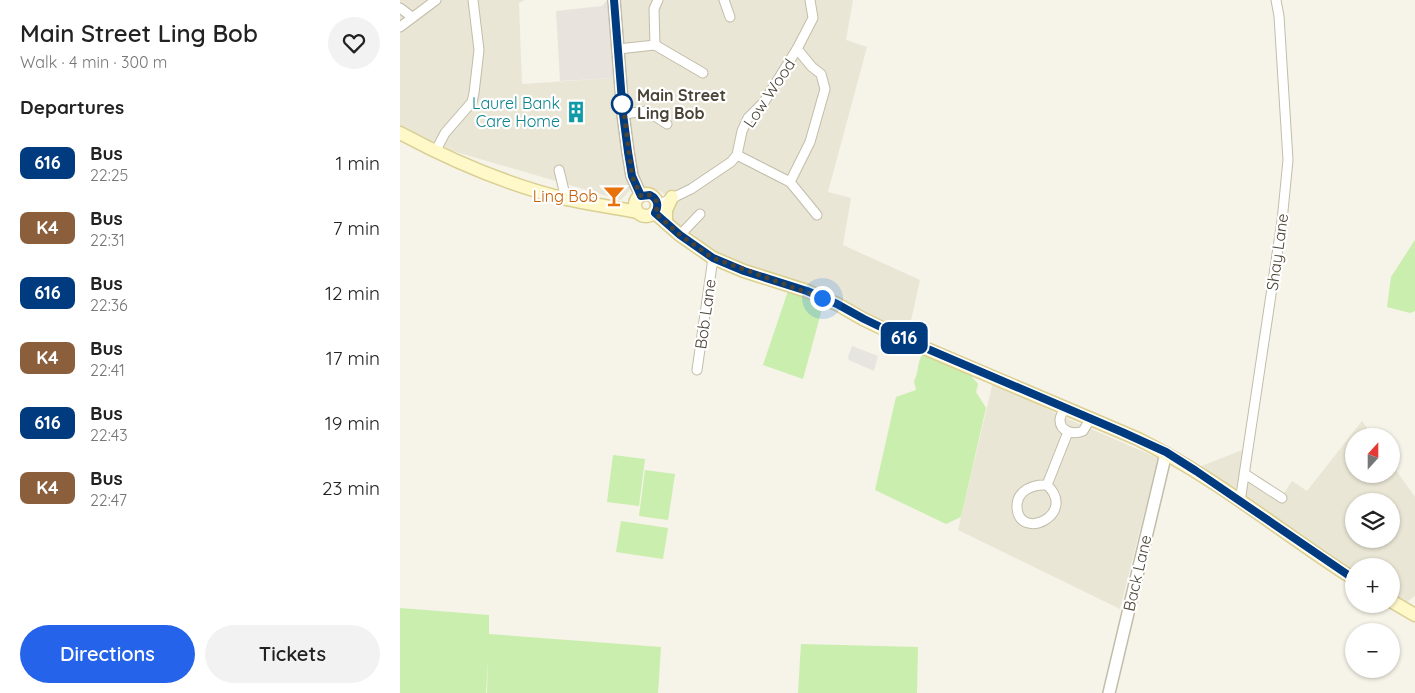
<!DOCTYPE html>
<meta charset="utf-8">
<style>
:root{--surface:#fff;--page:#f2f2f2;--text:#222;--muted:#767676;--accent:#2563eb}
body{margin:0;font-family:Quicksand,sans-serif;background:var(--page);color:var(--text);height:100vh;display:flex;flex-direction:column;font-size:19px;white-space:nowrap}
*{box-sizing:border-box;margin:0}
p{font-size:16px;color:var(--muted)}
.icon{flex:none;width:28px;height:28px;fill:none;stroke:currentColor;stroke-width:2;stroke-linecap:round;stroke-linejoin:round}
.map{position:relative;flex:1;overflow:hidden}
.sheet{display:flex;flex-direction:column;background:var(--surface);width:400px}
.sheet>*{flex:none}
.badge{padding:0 10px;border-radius:8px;font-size:18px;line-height:32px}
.needle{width:32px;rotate:21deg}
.controls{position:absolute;left:945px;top:428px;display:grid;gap:10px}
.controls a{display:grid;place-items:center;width:55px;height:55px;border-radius:50%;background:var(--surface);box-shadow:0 1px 4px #0004;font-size:25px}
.you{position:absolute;width:25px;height:25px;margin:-12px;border:4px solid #fff;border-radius:50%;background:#1a73e8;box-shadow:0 0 0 8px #1a73e833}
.map>.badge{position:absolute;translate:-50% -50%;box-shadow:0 0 0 2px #fff}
h2{padding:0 20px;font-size:19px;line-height:45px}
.round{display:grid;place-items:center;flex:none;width:52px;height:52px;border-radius:26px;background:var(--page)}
.headline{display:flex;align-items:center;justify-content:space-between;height:85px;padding:0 20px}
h1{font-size:24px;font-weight:600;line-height:38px}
.button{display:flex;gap:10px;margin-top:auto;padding:10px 20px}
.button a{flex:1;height:58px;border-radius:30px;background:var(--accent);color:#fff;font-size:20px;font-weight:600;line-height:58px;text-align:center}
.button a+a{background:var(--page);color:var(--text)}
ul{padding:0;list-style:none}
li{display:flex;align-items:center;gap:15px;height:65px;padding:0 20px}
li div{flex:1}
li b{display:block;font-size:19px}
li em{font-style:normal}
li .badge{min-width:55px;font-weight:700;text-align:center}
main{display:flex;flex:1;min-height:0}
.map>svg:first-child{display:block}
.residential{fill:#eae6d5;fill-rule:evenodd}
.industrial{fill:#e8e4dd}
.green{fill:#c9eead}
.parking{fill:#e7e5e0}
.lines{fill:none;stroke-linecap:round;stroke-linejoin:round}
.minor-casing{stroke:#c2bda9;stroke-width:11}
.tertiary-casing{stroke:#c2bda9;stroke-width:14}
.secondary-casing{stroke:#dacf93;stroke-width:15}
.minor{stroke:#fff;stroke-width:9}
.tertiary{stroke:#fff;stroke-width:11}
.secondary{stroke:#fff8c9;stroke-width:12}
.line-casing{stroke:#fff;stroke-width:11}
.line{stroke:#003b80;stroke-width:8}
.walk{stroke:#4a4436;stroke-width:5;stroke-dasharray:0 9}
.stop-dot{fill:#fff;stroke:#003b80;stroke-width:2.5}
.labels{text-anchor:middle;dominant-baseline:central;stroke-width:4.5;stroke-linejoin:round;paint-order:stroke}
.street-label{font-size:16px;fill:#4a4436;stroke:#fff}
.stop-label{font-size:16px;font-weight:bold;fill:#4a4436;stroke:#fff;text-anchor:start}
.culture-label{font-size:16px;fill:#0d838f;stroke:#fff;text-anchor:end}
.food-label{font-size:16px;fill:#c56008;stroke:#fff;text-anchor:end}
</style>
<main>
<section class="sheet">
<div class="headline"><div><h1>Main Street Ling Bob</h1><p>Walk · 4 min · 300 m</p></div><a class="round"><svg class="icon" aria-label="heart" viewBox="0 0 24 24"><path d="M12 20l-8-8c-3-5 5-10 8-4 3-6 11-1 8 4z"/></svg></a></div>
<h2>Departures</h2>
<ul>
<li><span class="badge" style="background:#003b80;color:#fff">616</span><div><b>Bus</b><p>22:25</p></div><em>1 min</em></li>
<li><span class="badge" style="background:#8b5e3c;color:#fff">K4</span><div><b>Bus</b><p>22:31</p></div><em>7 min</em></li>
<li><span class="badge" style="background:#003b80;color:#fff">616</span><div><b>Bus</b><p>22:36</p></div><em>12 min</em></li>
<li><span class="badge" style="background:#8b5e3c;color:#fff">K4</span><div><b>Bus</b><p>22:41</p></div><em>17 min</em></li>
<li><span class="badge" style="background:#003b80;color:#fff">616</span><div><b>Bus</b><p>22:43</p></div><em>19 min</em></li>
<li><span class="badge" style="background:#8b5e3c;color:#fff">K4</span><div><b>Bus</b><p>22:47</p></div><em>23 min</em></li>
</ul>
<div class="button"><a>Directions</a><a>Tickets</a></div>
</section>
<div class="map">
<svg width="1015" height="693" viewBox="0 0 1015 693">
<rect width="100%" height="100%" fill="#f6f3e8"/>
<g class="residential">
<path d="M 0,0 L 125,0 L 119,3 L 122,84 L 214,78 L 208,0 L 453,0 L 446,40 L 467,47 L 428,192 L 451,198 L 443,245 L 520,280 L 508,334 L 417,289 L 316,254 L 286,232 L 273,220 L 272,212 L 275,202 L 260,191 L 230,190 L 221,200 L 32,145 L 0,127 Z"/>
<path d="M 593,382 L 661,416 L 758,458 L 720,609 L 558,530 Z"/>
<path d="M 962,421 L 973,436 L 954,436 L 954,474 L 991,474 L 991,463 L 1015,497 L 1015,596 L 1005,603 L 991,595 L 991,566 L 954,566 L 954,573 L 799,467 L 845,449 L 842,470 L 856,479 L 858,476 L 884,493 L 892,481 L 907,491 ZM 954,501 L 991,501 L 991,539 L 954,539 Z"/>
</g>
<path class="industrial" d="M 207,0 L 208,0 L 214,78 L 160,81 L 156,11 L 202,6 Z"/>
<g class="green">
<path d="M 1015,240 L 1015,311 L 1010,313 L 987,307 L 991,277 Z"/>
<path d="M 388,291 L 423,305 L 403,379 L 363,365 Z"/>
<path d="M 526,354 L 572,373 L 572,377 L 578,384 L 576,392 L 586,408 L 561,517 L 546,524 L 475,490 L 496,397 L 516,390 L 514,381 C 519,372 517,363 522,355 Z"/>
<path d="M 213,455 L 245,459 L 239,506 L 207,502 Z"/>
<path d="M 245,470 L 275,474 L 268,520 L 239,516 Z"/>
<path d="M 221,521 L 268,528 L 263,559 L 216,552 Z"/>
<path d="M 0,608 L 89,615 L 89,634 L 261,647 L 258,693 L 87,693 L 88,661 L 86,693 L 0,693 Z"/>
<path d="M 401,644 L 518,647 L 517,693 L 398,693 Z"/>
</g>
<path class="parking" d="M 452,346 L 478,356 L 474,371 L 449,360 L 448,357 Z"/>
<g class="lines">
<g class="minor-casing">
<g id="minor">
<path d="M 324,0 L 330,17"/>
<path d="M 0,8 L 12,17"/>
<path d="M 0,27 L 36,0"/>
<path d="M 255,45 L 254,9 L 258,0"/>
<path d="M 218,49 L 255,45 L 303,73"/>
<path d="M 223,114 L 247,111 L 267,124"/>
<path d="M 35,152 L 45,133 L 72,102 L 74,93 L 79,50 L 73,0"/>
<path d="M 337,155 L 390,182 L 417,215"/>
<path d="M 159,170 L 166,199"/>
<path d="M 390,182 L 410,142 L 425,89 L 421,74 L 412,67 L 397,49"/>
<path d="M 258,205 L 291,189 L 331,162 L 337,155 L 342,131 L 348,118 L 364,102 L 397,49 L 413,18 L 410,0"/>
<path d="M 280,235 L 300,214"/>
<path d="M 297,370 L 313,258"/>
<path d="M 665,408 C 663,412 660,416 660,420 C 660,432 674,435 683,431 L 691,418"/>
<path d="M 845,474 L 882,498"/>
<path d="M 647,485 C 632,484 616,491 617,508 C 620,542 678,514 647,485 L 668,432"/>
<path d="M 840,502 L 882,221 L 888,160 L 879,16 L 876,0"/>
</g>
</g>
<g class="tertiary-casing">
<g id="tertiary">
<path d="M 214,0 L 223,114 L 228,152 L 232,176 L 241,196"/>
<path d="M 709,693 L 766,453"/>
</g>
</g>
<g class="secondary-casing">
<g id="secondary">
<path d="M 0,133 C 52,161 108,185 166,199 C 189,204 214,207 237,212"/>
<circle cx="246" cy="205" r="11"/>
<path d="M 255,213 L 280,235 L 313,258 L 344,271 L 407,291 L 437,304 L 463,319 L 515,344 L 738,439 C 815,477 882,533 954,579"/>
<path d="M 266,223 L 266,210 L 272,197"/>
<path d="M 991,601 L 1015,615"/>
</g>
</g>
<use href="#minor" class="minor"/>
<use href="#tertiary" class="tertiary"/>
<use href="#secondary" class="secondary"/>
</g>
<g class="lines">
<g class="line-casing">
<path id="line" d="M 214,0 L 223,114 L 228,152 L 232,176 L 241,196 L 250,195 C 258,199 259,206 255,213 L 280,235 L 313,258 L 344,271 L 407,291 L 437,304 L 464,319 L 516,344 L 722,432 L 766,452 L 796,471 L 954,579"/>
</g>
<use href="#line" class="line"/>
<path class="walk" d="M 222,104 L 222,97 L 232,176 L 241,196 L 250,195 C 258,199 259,206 255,213 L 280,235 L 313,258 L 422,298"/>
</g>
<defs>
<g id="building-bare" transform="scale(1.725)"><path d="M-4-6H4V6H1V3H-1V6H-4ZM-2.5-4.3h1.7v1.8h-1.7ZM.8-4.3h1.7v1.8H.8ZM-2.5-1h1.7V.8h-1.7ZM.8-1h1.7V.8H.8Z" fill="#0f9aa8" stroke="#fff" stroke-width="2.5" paint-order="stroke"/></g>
<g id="bar-bare" transform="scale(1.725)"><path d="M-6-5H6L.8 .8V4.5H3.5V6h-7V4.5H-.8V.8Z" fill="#e8710a" stroke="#fff" stroke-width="2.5" paint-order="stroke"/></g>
</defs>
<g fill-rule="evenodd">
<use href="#building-bare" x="176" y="112"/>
<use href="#bar-bare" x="214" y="196"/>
</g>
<circle class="stop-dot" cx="222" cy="104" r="10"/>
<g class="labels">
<g class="street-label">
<text transform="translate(369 93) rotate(-56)">Low Wood</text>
<text transform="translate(877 252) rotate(-82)">Shay Lane</text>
<text transform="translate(305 314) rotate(-82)">Bob Lane</text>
<text transform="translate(737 573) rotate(-77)">Back Lane</text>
</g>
<g class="stop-label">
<text x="237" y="95">Main Street<tspan x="237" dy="18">Ling Bob</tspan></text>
</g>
<g class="culture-label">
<text x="160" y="103">Laurel Bank<tspan x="160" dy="18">Care Home</tspan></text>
</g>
<g class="food-label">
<text x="198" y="196">Ling Bob</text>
</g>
</g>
</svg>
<div class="controls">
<a><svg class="needle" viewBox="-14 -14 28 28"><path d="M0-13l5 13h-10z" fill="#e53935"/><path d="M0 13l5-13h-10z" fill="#767676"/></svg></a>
<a><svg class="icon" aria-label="layers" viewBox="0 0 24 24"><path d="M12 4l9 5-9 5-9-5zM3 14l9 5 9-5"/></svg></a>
<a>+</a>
<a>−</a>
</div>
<div class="you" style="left:422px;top:298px"></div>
<b class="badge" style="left:504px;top:338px;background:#003b80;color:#fff">616</b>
</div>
</main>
